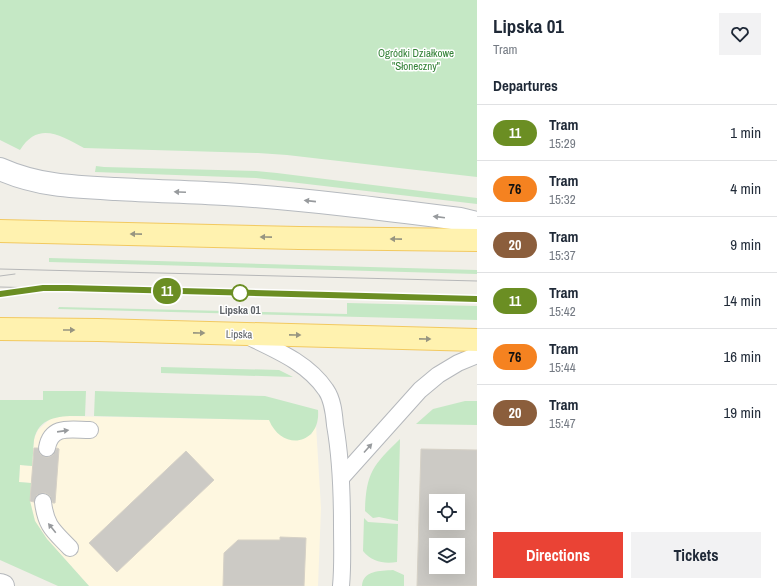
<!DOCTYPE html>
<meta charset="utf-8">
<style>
:root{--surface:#fff;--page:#f2f2f3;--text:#1f2937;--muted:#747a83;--line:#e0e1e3;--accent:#ea4335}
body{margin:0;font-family:"Archivo Narrow",sans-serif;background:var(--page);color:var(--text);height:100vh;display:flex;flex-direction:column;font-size:15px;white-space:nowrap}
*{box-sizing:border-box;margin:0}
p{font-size:13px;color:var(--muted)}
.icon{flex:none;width:22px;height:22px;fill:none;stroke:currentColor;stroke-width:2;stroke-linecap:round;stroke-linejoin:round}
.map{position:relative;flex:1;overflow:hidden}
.side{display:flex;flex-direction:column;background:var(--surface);width:300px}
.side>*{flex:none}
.badge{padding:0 8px;border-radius:13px;font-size:14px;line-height:26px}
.tools{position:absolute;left:429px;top:494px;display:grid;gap:8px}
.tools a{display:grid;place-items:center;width:36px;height:36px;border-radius:0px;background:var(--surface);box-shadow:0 4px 16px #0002;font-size:20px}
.map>.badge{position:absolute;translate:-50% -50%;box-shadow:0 0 0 2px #fff}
h2{padding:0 16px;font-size:15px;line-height:36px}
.round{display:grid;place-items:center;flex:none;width:42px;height:42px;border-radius:0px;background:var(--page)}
.head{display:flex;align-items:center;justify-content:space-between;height:68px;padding:0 16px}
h1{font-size:19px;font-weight:800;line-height:30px}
.cta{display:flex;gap:8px;margin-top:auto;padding:8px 16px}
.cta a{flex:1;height:46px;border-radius:0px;background:var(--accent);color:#fff;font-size:16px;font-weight:800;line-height:46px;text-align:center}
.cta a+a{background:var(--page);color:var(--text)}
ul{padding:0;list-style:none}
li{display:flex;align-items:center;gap:12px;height:56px;padding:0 16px;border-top:1px solid var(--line)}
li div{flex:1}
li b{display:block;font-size:15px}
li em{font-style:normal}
li .badge{min-width:44px;font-weight:700;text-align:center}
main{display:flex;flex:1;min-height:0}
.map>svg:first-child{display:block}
.commercial{fill:#fef7e0}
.green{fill:#c5e8c5}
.building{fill:#cccac5;stroke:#d6d1c6;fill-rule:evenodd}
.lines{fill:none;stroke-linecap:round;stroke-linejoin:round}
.lane-casing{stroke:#b5b8bc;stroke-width:18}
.street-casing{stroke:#b5b8bc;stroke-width:24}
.secondary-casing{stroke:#b6babf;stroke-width:24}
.primary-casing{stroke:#f2c960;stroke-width:24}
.lane{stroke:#fff;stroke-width:16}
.street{stroke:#fff;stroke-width:22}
.secondary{stroke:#fff;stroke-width:22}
.primary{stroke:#fff2af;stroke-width:22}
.tram{stroke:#b6b7b8;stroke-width:1}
.oneway{fill:#979a9d}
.oneway2{fill:#979581}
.line-casing{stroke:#fff;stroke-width:9}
.line{stroke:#6b8e23;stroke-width:6}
.stop-dot{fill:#fff;stroke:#6b8e23;stroke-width:2}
.labels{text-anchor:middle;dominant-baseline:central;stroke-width:3;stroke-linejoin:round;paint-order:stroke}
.park-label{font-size:11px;fill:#348238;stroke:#fff}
.stop-label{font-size:11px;font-weight:bold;fill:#5f6368;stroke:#fff}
.street-label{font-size:11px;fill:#5f6368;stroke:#fff}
</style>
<main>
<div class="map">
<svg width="477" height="586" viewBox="0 0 477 586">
<rect width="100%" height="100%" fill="#f1efe8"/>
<path class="commercial" d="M 64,416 L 269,420 L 311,435 L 316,425 L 321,508 L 318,586 L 89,586 L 47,539 L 35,521 L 30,501 L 31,483 L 19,482 L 20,465 L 32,466 L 34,439 L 38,430 L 49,420 L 55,417 Z"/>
<g class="green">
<path d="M 0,0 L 477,0 L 477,177 L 287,155 L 258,153 L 84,148 C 60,135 38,121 20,150 L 0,140 Z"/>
<path d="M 96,166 L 104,167 L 256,171 L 277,173 L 477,198 L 477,204 L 256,178 L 95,172 Z"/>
<path d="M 49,258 L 477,270 L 477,274 L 49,262 Z"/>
<path d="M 347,303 L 477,306 L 477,320 L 58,309 L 59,307 L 347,314 Z"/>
<path d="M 161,367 L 279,370 L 293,377 L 161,373 Z"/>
<path d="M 43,391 L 86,391 L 85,416 C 65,416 39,414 34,440 C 33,449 33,457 32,466 L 20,465 L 19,482 L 31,483 L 30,501 L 35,521 L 47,539 L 89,586 L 58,586 L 0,560 L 0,400 L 43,400 Z"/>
<path d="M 95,391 L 265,396 L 318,410 C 321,445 282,452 269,420 L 94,416 Z"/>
<path d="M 465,401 L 477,401 L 477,425 L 416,424 L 433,409 Z"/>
<path d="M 400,439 L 398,521 L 379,517 L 373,518 L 365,511 C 366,473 373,465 400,439 Z"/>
<path d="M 364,518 L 368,522 L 398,524 L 397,562 C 384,564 372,562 363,551 Z"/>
<path d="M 393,570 L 404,575 L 404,586 L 362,586 C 363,570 380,571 393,570 Z"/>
</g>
<g class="building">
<path d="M 34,448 L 38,448 L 40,454 L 45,457 L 49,457 L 53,455 L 57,448 L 59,449 L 55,503 L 53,503 L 50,496 L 46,493 L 42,493 L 37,495 L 34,502 L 30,501 Z"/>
<path d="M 421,449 L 477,450 L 477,586 L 417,586 ZM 436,501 L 458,501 L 458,523 L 436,523 ZM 436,545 L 458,545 L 458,567 L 436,567 Z"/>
<path d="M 186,451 L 214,480 L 117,572 L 89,543 Z"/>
<path d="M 280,537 L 306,538 L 304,586 L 223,586 L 224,553 L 238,540 L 280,540 Z"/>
</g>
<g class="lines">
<g class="lane-casing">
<g id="lane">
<path d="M 247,336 C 276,350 308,363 326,390 C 333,400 334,414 335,425 C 341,459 342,491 342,525 C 342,546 343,566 341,586"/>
<path d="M 47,448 C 51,424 72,430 90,430"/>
<path d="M 342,477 L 420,390 L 438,375 L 458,363 L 477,355"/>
<path d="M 43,502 C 46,527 54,531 70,548"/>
</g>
</g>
<g class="street-casing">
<path id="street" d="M 0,585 L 3,586"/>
</g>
<g class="secondary-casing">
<path id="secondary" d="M 0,169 C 38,186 75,187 116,189 C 152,191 188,192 225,194 C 303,199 382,209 460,219 L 477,223"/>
</g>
<g class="primary-casing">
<g id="primary">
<path d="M 0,231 L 299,238 L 477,240"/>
<path d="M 0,329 L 98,330 L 477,340"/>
</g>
</g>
<use href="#lane" class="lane"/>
<use href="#street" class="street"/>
<use href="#secondary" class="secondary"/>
<use href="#primary" class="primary"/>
<g class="tram">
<path d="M 0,269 L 477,281"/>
<path d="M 0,276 L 15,274"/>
<path d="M 0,287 L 477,299"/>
<path d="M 0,294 L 20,291"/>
</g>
</g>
<defs><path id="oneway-solid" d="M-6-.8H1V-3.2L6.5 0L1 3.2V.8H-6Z"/></defs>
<g class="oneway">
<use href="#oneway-solid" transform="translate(180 192) rotate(-177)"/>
<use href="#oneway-solid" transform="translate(310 201) rotate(-174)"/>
<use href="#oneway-solid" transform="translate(439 217) rotate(-173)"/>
<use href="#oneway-solid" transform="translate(63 431) rotate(-8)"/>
<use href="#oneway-solid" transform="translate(368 448) rotate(-48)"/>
<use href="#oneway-solid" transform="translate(52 528) rotate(-129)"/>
</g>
<g class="oneway2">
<use href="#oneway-solid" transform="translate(136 234) rotate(-179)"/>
<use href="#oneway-solid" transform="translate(266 237) rotate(-179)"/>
<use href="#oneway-solid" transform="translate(396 239) rotate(-179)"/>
<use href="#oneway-solid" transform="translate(69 330)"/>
<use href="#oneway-solid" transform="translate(199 333) rotate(1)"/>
<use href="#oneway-solid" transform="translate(295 335) rotate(1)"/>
<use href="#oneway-solid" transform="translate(425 339) rotate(1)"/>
</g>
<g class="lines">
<g class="line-casing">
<path id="line" d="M 0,294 L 43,288 L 68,288 L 477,299"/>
</g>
<use href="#line" class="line"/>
</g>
<circle class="stop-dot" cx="240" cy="293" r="8"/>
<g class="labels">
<g class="park-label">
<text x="416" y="53">Ogródki Działkowe<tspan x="416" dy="13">"Słoneczny"</tspan></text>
</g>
<g class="stop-label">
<text x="240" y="310">Lipska 01</text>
</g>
<g class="street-label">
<text transform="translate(239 334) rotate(1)">Lipska</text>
</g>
</g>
</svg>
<div class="tools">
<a><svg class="icon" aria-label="locate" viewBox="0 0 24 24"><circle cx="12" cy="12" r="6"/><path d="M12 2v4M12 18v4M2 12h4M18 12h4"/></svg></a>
<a><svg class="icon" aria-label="layers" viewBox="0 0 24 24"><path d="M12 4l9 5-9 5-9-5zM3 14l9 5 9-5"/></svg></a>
</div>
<b class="badge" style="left:167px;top:291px;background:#6b8e23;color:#fff">11</b>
</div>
<section class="side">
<div class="head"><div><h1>Lipska 01</h1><p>Tram</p></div><a class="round"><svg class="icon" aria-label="heart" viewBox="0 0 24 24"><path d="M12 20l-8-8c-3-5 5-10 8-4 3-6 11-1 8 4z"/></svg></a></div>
<h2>Departures</h2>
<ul>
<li><span class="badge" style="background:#6b8e23;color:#fff">11</span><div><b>Tram</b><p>15:29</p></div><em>1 min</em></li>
<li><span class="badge" style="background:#f58220;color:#111">76</span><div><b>Tram</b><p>15:32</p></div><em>4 min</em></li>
<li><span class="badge" style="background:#8b5e3c;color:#fff">20</span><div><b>Tram</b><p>15:37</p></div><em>9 min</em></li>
<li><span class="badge" style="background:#6b8e23;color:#fff">11</span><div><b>Tram</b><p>15:42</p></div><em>14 min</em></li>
<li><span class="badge" style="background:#f58220;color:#111">76</span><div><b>Tram</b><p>15:44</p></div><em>16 min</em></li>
<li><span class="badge" style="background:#8b5e3c;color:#fff">20</span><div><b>Tram</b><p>15:47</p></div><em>19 min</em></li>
</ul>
<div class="cta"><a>Directions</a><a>Tickets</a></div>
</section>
</main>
